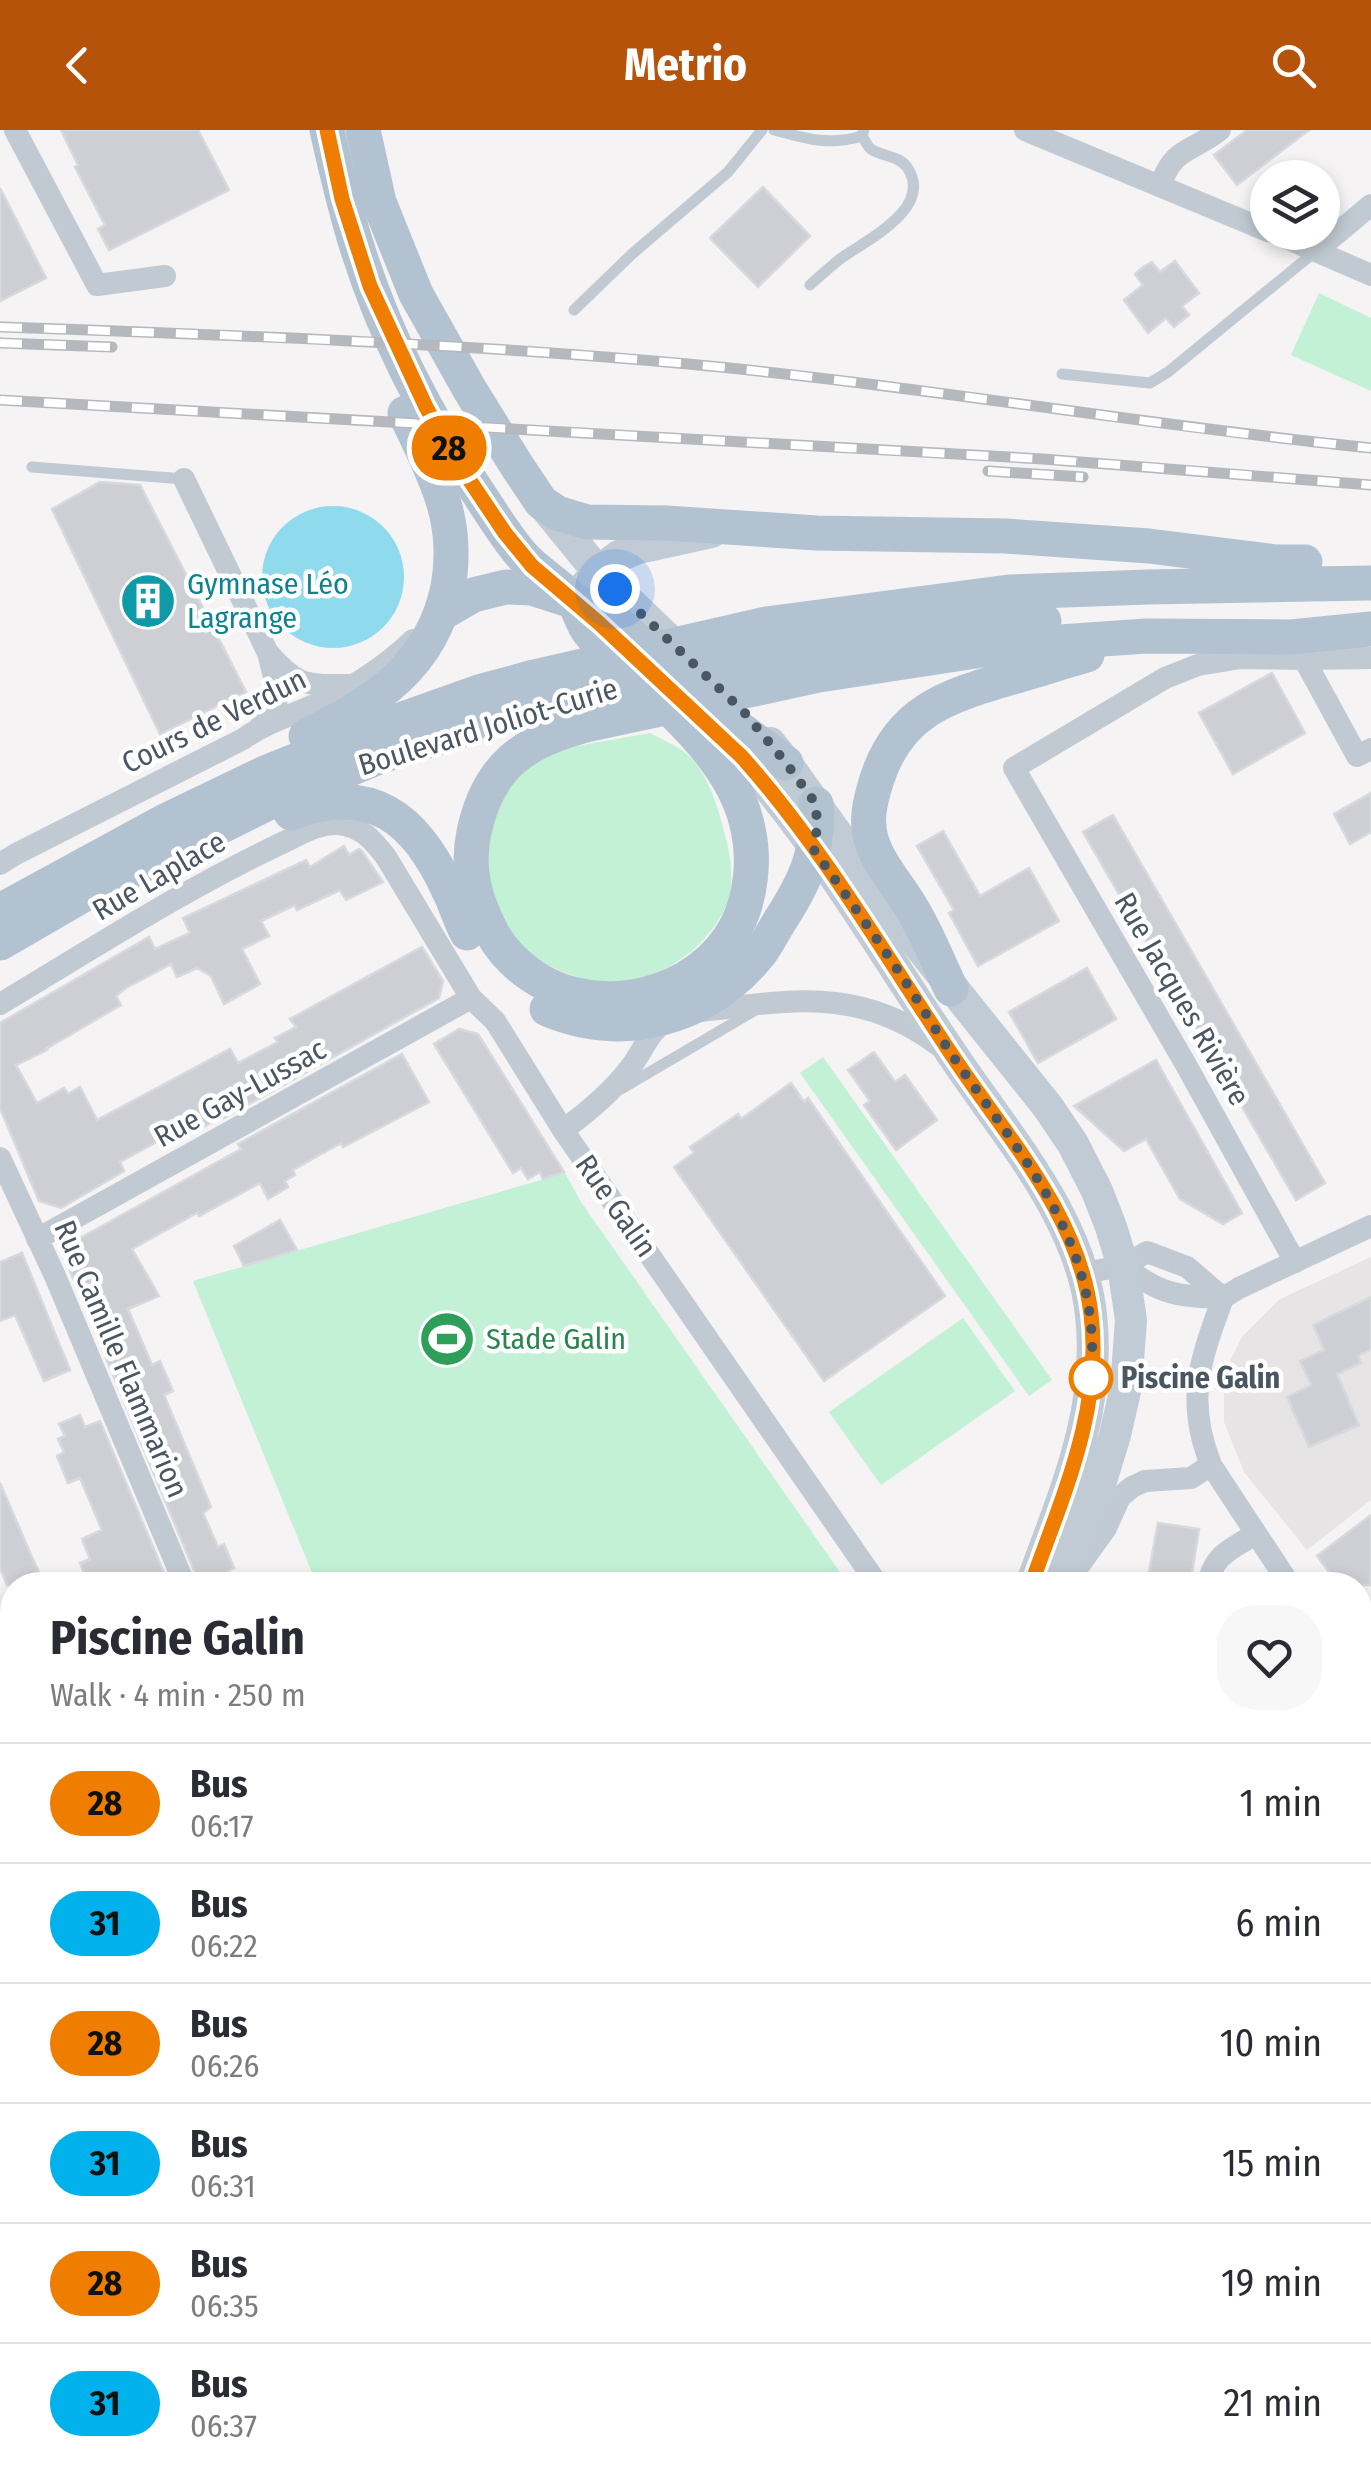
<!DOCTYPE html>
<meta charset="utf-8">
<style>
:root{--surface:#fff;--page:#f7f7f7;--text:#2b2b33;--muted:#7c7c81;--line:#e1e1e2;--accent:#b45309}
body{margin:0;font-family:"Fira Sans Condensed",sans-serif;background:var(--page);color:var(--text);height:100vh;display:flex;flex-direction:column;font-size:38px;white-space:nowrap}
*{box-sizing:border-box;margin:0}
p{font-size:32px;color:var(--muted)}
.icon{flex:none;width:55px;height:55px;fill:none;stroke:currentColor;stroke-width:2;stroke-linecap:round;stroke-linejoin:round}
.map{position:relative;flex:1;overflow:hidden}
.drawer{position:absolute;left:0px;top:1442px;width:1372px;height:912px;display:flex;flex-direction:column;background:var(--surface);border-radius:40px 40px 0 0;box-shadow:0 5px 15px #0003}
.drawer>*{flex:none}
.badge{padding:0 20px;border-radius:32px;font-size:35px;line-height:65px}
.tools{position:absolute;left:1250px;top:30px;display:grid;gap:20px}
.tools a{display:grid;place-items:center;width:90px;height:90px;border-radius:50%;background:var(--surface);box-shadow:0 5px 15px #0003;font-size:50px}
.you{position:absolute;width:50px;height:50px;margin:-25px;border:8px solid #fff;border-radius:50%;background:#1a73e8;box-shadow:0 0 0 15px #1a73e833}
.map>.badge{position:absolute;translate:-50% -50%;box-shadow:0 0 0 5px #fff}
.round{display:grid;place-items:center;flex:none;width:105px;height:105px;border-radius:40px;background:var(--page)}
.head{display:flex;align-items:center;justify-content:space-between;height:170px;padding:0 50px}
h1{font-size:48px;font-weight:700;line-height:75px}
ul{padding:0;list-style:none}
li{display:flex;align-items:center;gap:30px;height:120px;padding:0 50px;border-top:2px solid var(--line)}
li div{flex:1}
li b{display:block;font-size:38px}
li em{font-style:normal}
li .badge{min-width:110px;font-weight:700;text-align:center}
header{display:flex;justify-content:space-between;align-items:center;height:130px;padding:0 50px;background:var(--accent);color:#fff;font-size:45px;font-weight:700}
.map>svg:first-child{display:block}
.education{fill:#e6e4e5}
.green{fill:#c3f1d5}
.water{fill:#90daee}
.building{fill:#cdcfd5;stroke:#d7d9de;stroke-width:2.5}
.lines{fill:none;stroke-linecap:round;stroke-linejoin:round}
.lane{stroke:#c1cad2;stroke-width:11}
.street{stroke:#c1cad2;stroke-width:22}
.secondary{stroke:#c1cbd6;stroke-width:32}
.primary{stroke:#b3c2d1;stroke-width:35}
.rail-casing{stroke:#b5b8bd;stroke-width:11}
.rail{stroke:#fff;stroke-width:8;stroke-dasharray:22;stroke-linecap:butt}
.line-casing{stroke:#fff;stroke-width:22}
.line{stroke:#ee7d00;stroke-width:15}
.walk{stroke:#4a5661;stroke-width:10;stroke-dasharray:0 18}
.stop-dot{fill:#fff;stroke:#ee7d00;stroke-width:5}
.labels{text-anchor:middle;dominant-baseline:central;stroke-width:9;stroke-linejoin:round;paint-order:stroke}
.culture-label{font-size:30px;fill:#0d838f;stroke:#fff;text-anchor:start}
.street-label{font-size:30px;fill:#4a5661;stroke:#fff}
.leisure-label{font-size:30px;fill:#27864d;stroke:#fff;text-anchor:start}
.stop-label{font-size:30px;font-weight:bold;fill:#4a5661;stroke:#fff;text-anchor:start}
</style>
<header><svg class="icon" aria-label="back" viewBox="0 0 24 24"><path d="M15 5l-7 7 7 7"/></svg>Metrio<svg class="icon" aria-label="search" viewBox="0 0 24 24"><circle cx="10" cy="10" r="6"/><path d="M15 15l6 6"/></svg></header>
<div class="map">
<svg width="1371" height="2354" viewBox="0 0 1371 2354">
<rect width="100%" height="100%" fill="#f5f3f3"/>
<path class="education" d="M 1371,1127 L 1371,1370 L 1307,1420 L 1244,1342 L 1224,1292 L 1224,1243 L 1242,1207 L 1280,1169 Z"/>
<g class="green">
<path d="M 1319,163 L 1371,188 L 1371,261 L 1291,225 Z"/>
<path d="M 650,603 C 661,609 673,614 683,621 C 708,639 719,681 726,709 C 731,729 735,756 726,776 C 709,813 673,842 633,850 C 573,861 506,822 490,762 C 484,741 479,717 486,695 C 490,679 521,640 531,624 Z"/>
<path d="M 823,927 L 1052,1250 L 1029,1266 L 800,943 Z"/>
<path d="M 565,1043 L 581,1072 L 849,1455 L 317,1455 L 193,1151 Z"/>
<path d="M 963,1188 L 1015,1261 L 881,1355 L 829,1282 Z"/>
</g>
<circle class="water" cx="333" cy="447" r="71"/>
<g class="building">
<path d="M 61,0 L 198,0 L 229,60 L 109,120 L 98,99 L 105,95 L 75,37 L 78,35 Z"/>
<path d="M 1247,0 L 1309,0 L 1237,55 L 1214,25 Z"/>
<path d="M 763,57 L 810,106 L 758,157 L 710,108 Z"/>
<path d="M 0,58 L 46,148 L 0,171 Z"/>
<path d="M 1175,131 L 1199,163 L 1182,176 L 1189,185 L 1174,197 L 1166,188 L 1148,203 L 1124,170 L 1143,155 L 1135,144 L 1143,137 L 1152,132 L 1160,142 Z"/>
<path d="M 100,352 L 140,355 L 246,562 L 160,604 L 52,379 Z"/>
<path d="M 1272,543 L 1305,603 L 1233,644 L 1199,583 Z"/>
<path d="M 1371,663 L 1371,702 L 1350,714 L 1334,684 Z"/>
<path d="M 1113,685 L 1325,1053 L 1296,1070 L 1083,702 Z"/>
<path d="M 943,701 L 980,766 L 1029,738 L 1059,791 L 978,836 L 949,783 L 954,780 L 917,716 Z"/>
<path d="M 344,716 L 349,725 L 359,719 L 361,720 L 383,752 L 346,770 L 340,760 L 297,780 L 295,775 L 261,791 L 269,806 L 242,819 L 260,854 L 224,874 L 211,846 L 197,838 L 177,847 L 171,834 L 126,858 L 116,866 L 121,875 L 46,919 L 47,920 L 16,935 L 37,973 L 64,958 L 68,964 L 80,957 L 97,990 L 230,919 L 238,933 L 278,912 L 275,908 L 296,897 L 290,889 L 422,817 L 443,851 L 439,868 L 224,988 L 223,986 L 182,1009 L 177,1001 L 120,1032 L 124,1041 L 61,1078 L 39,1071 L 0,978 L 0,893 L 149,807 L 155,819 L 190,803 L 183,788 L 306,730 L 310,737 Z"/>
<path d="M 1087,838 L 1116,889 L 1038,933 L 1009,882 Z"/>
<path d="M 459,899 L 478,904 L 564,1042 L 543,1049 L 540,1042 L 528,1049 L 521,1038 L 513,1043 L 434,914 Z"/>
<path d="M 874,922 L 895,952 L 905,945 L 937,990 L 896,1020 L 864,975 L 870,971 L 848,940 Z"/>
<path d="M 402,924 L 429,972 L 343,1017 L 341,1013 L 293,1040 L 295,1045 L 285,1051 L 288,1057 L 268,1069 L 260,1053 L 199,1086 L 197,1083 L 132,1119 L 159,1166 L 128,1179 L 152,1235 L 160,1231 L 173,1261 L 164,1265 L 211,1377 L 203,1383 L 218,1417 L 224,1414 L 234,1438 L 228,1441 L 234,1455 L 200,1455 L 65,1129 L 71,1113 L 241,1019 L 238,1014 Z"/>
<path d="M 1156,930 L 1242,1083 L 1223,1094 L 1180,1069 L 1146,1009 L 1124,1021 L 1074,976 Z"/>
<path d="M 791,953 L 804,972 L 808,968 L 945,1166 L 824,1251 L 674,1037 L 694,1023 L 690,1017 L 738,984 L 741,989 Z"/>
<path d="M 280,1090 L 297,1120 L 244,1136 L 234,1116 Z"/>
<path d="M 22,1123 L 70,1240 L 44,1251 L 15,1185 L 0,1191 L 0,1132 Z"/>
<path d="M 1371,1167 L 1371,1219 L 1358,1226 L 1361,1233 L 1337,1244 L 1359,1295 L 1309,1317 L 1287,1267 L 1311,1255 L 1300,1231 L 1324,1220 L 1313,1195 Z"/>
<path d="M 80,1285 L 85,1297 L 100,1291 L 169,1455 L 89,1455 L 80,1433 L 90,1429 L 82,1409 L 102,1400 L 80,1348 L 68,1353 L 57,1326 L 64,1322 L 58,1309 L 65,1306 L 59,1294 Z"/>
<path d="M 0,1353 L 31,1425 L 45,1455 L 7,1455 L 0,1438 Z"/>
<path d="M 1371,1385 L 1371,1455 L 1339,1455 L 1317,1426 Z"/>
<path d="M 1158,1393 L 1199,1399 L 1190,1455 L 1157,1455 L 1158,1449 L 1148,1447 Z"/>
</g>
<g class="lines">
<g class="lane">
<path d="M 774,0 C 807,9 829,16 862,6 L 864,0"/>
<path d="M 810,155 C 820,146 830,137 840,129 C 866,110 935,78 907,37 C 898,25 882,27 871,19 C 867,16 865,10 862,6"/>
<path d="M 574,180 L 632,124 L 728,42 L 762,0"/>
<path d="M 1062,244 L 1150,253 L 1168,242 L 1316,121"/>
<path d="M 32,337 L 184,349"/>
<path d="M 621,959 L 752,882"/>
</g>
<g class="street">
<path d="M 15,0 L 97,155 L 165,146"/>
<path d="M 1025,0 L 1268,101"/>
<path d="M 1160,56 C 1174,16 1191,23 1220,0"/>
<path d="M 1272,102 L 1371,145"/>
<path d="M 1316,121 L 1371,75"/>
<path d="M 184,349 L 268,523 L 278,563 L 276,574 L 261,595"/>
<path d="M 271,526 C 299,557 308,555 349,555"/>
<path d="M 1304,529 L 1371,528"/>
<path d="M 0,734 L 16,724 L 243,609 C 267,592 295,584 321,572 C 355,556 386,536 413,510"/>
<path d="M 0,874 C 92,819 183,760 280,714 C 298,706 317,693 338,694 C 361,696 373,710 386,727 L 471,868 L 495,891 L 563,1000 L 878,1455"/>
<path d="M 563,1000 C 588,982 611,963 630,938 C 643,921 649,901 667,890 C 680,882 711,880 727,878 C 807,867 870,864 938,915"/>
<path d="M 0,1028 L 55,1146 L 185,1455"/>
<path d="M 37,1109 L 471,868"/>
<path d="M 1295,1132 L 1185,933 L 1014,638 L 1165,548 L 1198,535 L 1241,528 L 1304,529 L 1357,626 L 1371,619"/>
<path d="M 1123,1136 C 1161,1165 1177,1166 1223,1168"/>
<path d="M 1083,1143 L 1123,1136 L 1147,1122 L 1187,1137 L 1223,1168"/>
<path d="M 1223,1168 C 1200,1231 1185,1269 1211,1335 L 1290,1455"/>
<path d="M 1223,1168 L 1239,1158 L 1371,1096"/>
<path d="M 1078,1437 L 1106,1398 L 1120,1367 L 1132,1357 L 1145,1351 L 1191,1348 L 1211,1335"/>
<path d="M 1208,1455 C 1213,1424 1231,1420 1255,1404"/>
<path d="M 1360,1550 L 1371,1565"/>
<path d="M 0,1702 L 12,1731"/>
<path d="M 0,1825 L 12,1820"/>
<path d="M 1360,1944 L 1371,1967"/>
<path d="M 0,2160 L 12,2186"/>
<path d="M 1360,2249 L 1371,2175"/>
<path d="M 86,2342 L 92,2354"/>
<path d="M 297,2342 L 302,2354"/>
<path d="M 564,2342 L 569,2354"/>
<path d="M 1074,2354 L 1076,2342"/>
<path d="M 1344,2354 L 1346,2342"/>
</g>
<g class="secondary">
<path d="M 541,372 L 598,442 L 691,531"/>
<path d="M 592,487 L 573,470 L 598,442 L 619,426 L 638,418 L 711,402"/>
<path d="M 690,579 C 713,601 739,622 760,647 C 833,734 890,834 954,927 C 1006,1005 1081,1088 1091,1185 C 1102,1282 1063,1366 1031,1455"/>
<path d="M 770,613 L 786,633 L 896,787 L 1048,977 L 1073,1014 L 1097,1061 L 1111,1097 L 1123,1136 L 1131,1190 L 1126,1257 L 1115,1305 L 1100,1354 L 1061,1455"/>
<path d="M 812,2342 L 812,2354"/>
</g>
<g class="primary">
<path d="M 327,0 C 336,40 345,79 357,117 C 384,203 427,287 477,361 C 491,382 504,404 520,423 C 535,441 556,452 571,468 C 579,477 581,492 589,502 C 596,511 607,520 616,528 C 634,545 652,563 671,580 C 704,612 739,652 748,699 C 755,729 751,767 737,795 C 700,867 599,890 534,847 C 517,836 502,821 492,803 C 475,770 466,740 474,702 C 488,636 524,611 586,595 L 819,545 L 1015,515 L 1146,506 L 1291,507 L 1371,499"/>
<path d="M 363,0 L 379,72 L 416,164 L 470,260 L 517,336 L 541,372 L 557,383 L 587,392 L 666,393 L 816,403 L 1005,406 L 1149,416 L 1276,432 L 1305,432"/>
<path d="M 442,483 L 473,465 L 506,457 L 532,458 L 604,481 L 721,585 L 786,633"/>
<path d="M 306,606 C 375,573 432,536 448,457 C 453,431 452,400 444,374 C 435,343 419,313 405,283"/>
<path d="M 291,683 C 371,652 416,688 449,761 C 456,775 460,790 467,803"/>
<path d="M 0,781 L 163,692 L 265,643 L 372,600 L 479,562 L 534,547 L 766,494 L 1009,462 L 1148,457 L 1371,453"/>
<path d="M 0,813 L 81,766 L 278,668 L 384,625 L 493,590 L 558,570 L 790,518 L 1012,492 L 1044,491"/>
<path d="M 951,859 C 938,832 927,803 911,777 C 898,755 880,736 872,712 C 865,691 870,672 876,652 C 898,580 948,566 1013,547 C 1038,540 1062,532 1087,525"/>
<path d="M 547,879 C 624,912 709,888 761,822 C 768,812 774,800 781,789 C 806,750 819,722 816,674"/>
</g>
<g class="rail-casing">
<g id="rail">
<path d="M 0,197 C 229,205 459,213 688,234 C 916,255 1143,295 1371,318"/>
<path d="M 0,213 L 112,217"/>
<path d="M 0,270 L 1043,329 L 1371,355"/>
<path d="M 988,341 L 1083,347"/>
</g>
</g>
<use href="#rail" class="rail"/>
</g>
<g class="lines">
<g class="line-casing">
<path id="line" d="M 327,0 L 342,69 L 370,156 L 426,277 L 456,330 L 505,403 L 532,436 L 599,493 L 742,627 C 823,718 885,825 952,925 C 1005,1005 1079,1084 1091,1184 C 1103,1280 1062,1367 1031,1455"/>
</g>
<use href="#line" class="line"/>
<path class="walk" d="M 615,459 L 744,582 L 786,633 L 816,674 L 817,697 L 814,720 C 843,761 873,803 901,845 C 919,872 936,901 954,928 C 1024,1030 1103,1116 1091,1248"/>
</g>
<defs>
<g id="building-disc" transform="scale(2.875)"><circle r="9.5" fill="#0f9aa8" stroke="#fff"/><path d="M-4-6H4V6H1V3H-1V6H-4ZM-2.5-4.3h1.7v1.8h-1.7ZM.8-4.3h1.7v1.8H.8ZM-2.5-1h1.7V.8h-1.7ZM.8-1h1.7V.8H.8Z" fill="#fff"/></g>
<g id="stadium-disc" transform="scale(2.875)"><circle r="9.5" fill="#2e9e5b" stroke="#fff"/><path d="M0-5a6.5 5 0 1 0 0 10a6.5 5 0 1 0 0-10ZM-3.5-1.8h7v3.6h-7Z" fill="#fff"/></g>
</defs>
<g fill-rule="evenodd">
<use href="#building-disc" x="148" y="471"/>
<use href="#stadium-disc" x="447" y="1209"/>
</g>
<circle class="stop-dot" cx="1091" cy="1248" r="20"/>
<g class="labels">
<g class="culture-label">
<text x="187" y="454">Gymnase Léo<tspan x="187" dy="34">Lagrange</tspan></text>
</g>
<g class="street-label">
<text transform="translate(214 591) rotate(-26)">Cours de Verdun</text>
<text transform="translate(488 597) rotate(-17)">Boulevard Joliot-Curie</text>
<text transform="translate(159 746) rotate(-30)">Rue Laplace</text>
<text transform="translate(1182 869) rotate(60)">Rue Jacques Rivière</text>
<text transform="translate(240 963) rotate(-29)">Rue Gay-Lussac</text>
<text transform="translate(616 1076) rotate(55)">Rue Galin</text>
<text transform="translate(121 1229) rotate(67)">Rue Camille Flammarion</text>
</g>
<g class="leisure-label">
<text x="486" y="1209">Stade Galin</text>
</g>
<g class="stop-label">
<text x="1121" y="1248">Piscine Galin</text>
</g>
</g>
</svg>
<div class="tools">
<a><svg class="icon" aria-label="layers" viewBox="0 0 24 24"><path d="M12 4l9 5-9 5-9-5zM3 14l9 5 9-5"/></svg></a>
</div>
<div class="you" style="left:615px;top:459px"></div>
<b class="badge" style="left:449px;top:318px;background:#ee7d00;color:#111">28</b>
<section class="drawer">
<div class="head"><div><h1>Piscine Galin</h1><p>Walk · 4 min · 250 m</p></div><a class="round"><svg class="icon" aria-label="heart" viewBox="0 0 24 24"><path d="M12 20l-8-8c-3-5 5-10 8-4 3-6 11-1 8 4z"/></svg></a></div>
<ul>
<li><span class="badge" style="background:#ee7d00;color:#111">28</span><div><b>Bus</b><p>06:17</p></div><em>1 min</em></li>
<li><span class="badge" style="background:#00b1eb;color:#111">31</span><div><b>Bus</b><p>06:22</p></div><em>6 min</em></li>
<li><span class="badge" style="background:#ee7d00;color:#111">28</span><div><b>Bus</b><p>06:26</p></div><em>10 min</em></li>
<li><span class="badge" style="background:#00b1eb;color:#111">31</span><div><b>Bus</b><p>06:31</p></div><em>15 min</em></li>
<li><span class="badge" style="background:#ee7d00;color:#111">28</span><div><b>Bus</b><p>06:35</p></div><em>19 min</em></li>
<li><span class="badge" style="background:#00b1eb;color:#111">31</span><div><b>Bus</b><p>06:37</p></div><em>21 min</em></li>
</ul>
</section>
</div>
